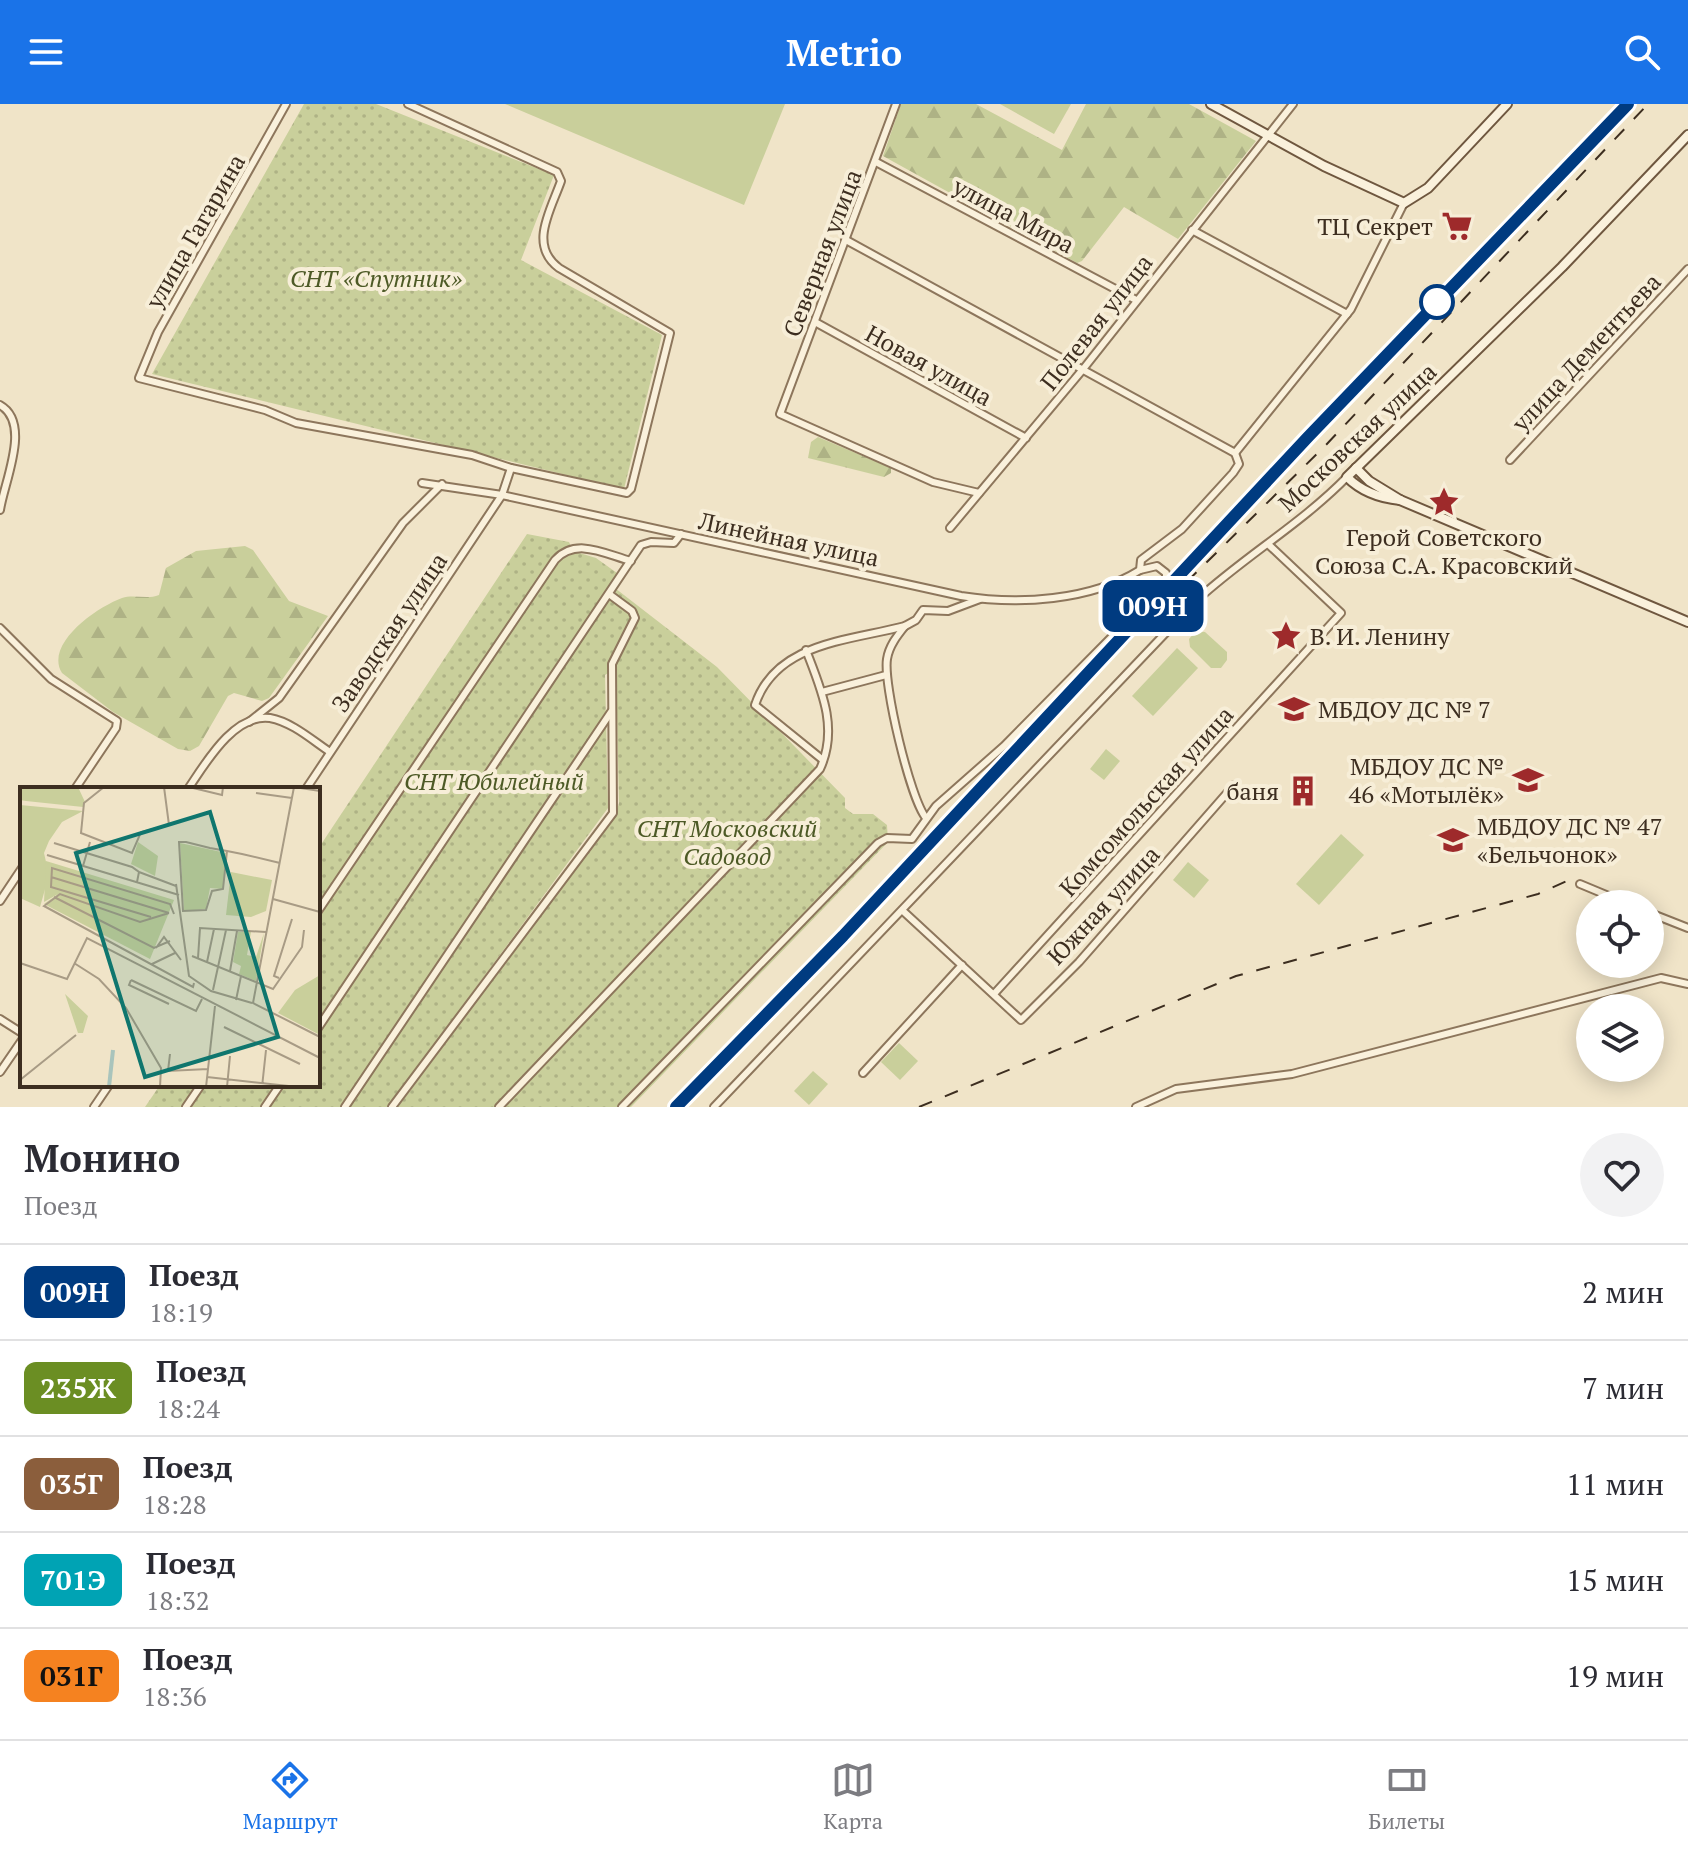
<!DOCTYPE html>
<html lang="ru">
<meta charset="utf-8">
<style>
:root{--surface:#fff;--page:#f2f2f3;--text:#2b2b33;--muted:#7c7c81;--line:#e1e1e2;--accent:#1a73e8}
body{margin:0;font-family:"PT Serif",serif;background:var(--page);color:var(--text);height:100vh;display:flex;flex-direction:column;font-size:30px;white-space:nowrap}
*{box-sizing:border-box;margin:0}
p{font-size:26px;color:var(--muted)}
.icon{flex:none;width:44px;height:44px;fill:none;stroke:currentColor;stroke-width:2;stroke-linecap:round;stroke-linejoin:round}
.map{position:relative;height:1003px;overflow:hidden}
.drawer{display:flex;flex-direction:column;background:var(--surface);flex:1}
.drawer>*{flex:none}
.badge{padding:0 16px;border-radius:12px;font-size:28px;line-height:52px}
.buttons{position:absolute;left:1576px;top:786px;display:grid;gap:16px}
.buttons a{display:grid;place-items:center;width:88px;height:88px;border-radius:50%;background:var(--surface);box-shadow:0 4px 20px #0003;font-size:40px}
.map>.badge{position:absolute;translate:-50% -50%;box-shadow:0 0 0 4px #fff}
.round{display:grid;place-items:center;flex:none;width:84px;height:84px;border-radius:42px;background:var(--page)}
.overview{display:flex;align-items:center;justify-content:space-between;height:136px;padding:0 24px}
h1{font-size:38px;font-weight:600;line-height:60px}
ul{padding:0;list-style:none}
li{display:flex;align-items:center;gap:24px;height:96px;padding:0 24px;border-top:2px solid var(--line)}
li div{flex:1}
li b{display:block;font-size:30px}
li em{font-style:normal}
li .badge{min-width:88px;font-weight:700;text-align:center}
header{display:flex;justify-content:space-between;align-items:center;height:104px;padding:0 24px;background:var(--accent);color:#fff;font-size:36px;font-weight:600}
.menu{display:flex;justify-content:space-around;align-items:center;height:112px;border-top:2px solid var(--line);background:var(--surface);font-size:22px;color:var(--muted)}
.menu a{display:grid;justify-items:center;gap:4px}
.menu .selected{color:var(--accent)}
.map>svg:first-child{display:block}
.forest{fill:url(#forest-firs)}
.park{fill:#c9cf9b}
.garden{fill:url(#garden-dots)}
.lines{fill:none;stroke-linecap:round;stroke-linejoin:round}
.street-casing{stroke:#8d765c;stroke-width:10}
.secondary-casing{stroke:#6f573f;stroke-width:12}
.street{stroke:#faf1dc;stroke-width:6}
.secondary{stroke:#faf1dc;stroke-width:8}
.rail{stroke:#3d2e20;stroke-width:2;stroke-dasharray:14 14;stroke-linecap:butt}
.line-casing{stroke:#fff;stroke-width:18}
.line{stroke:#003b80;stroke-width:12}
.stop-dot{fill:#fff;stroke:#003b80;stroke-width:4}
.labels{text-anchor:middle;dominant-baseline:central;stroke-width:8;stroke-linejoin:round;paint-order:stroke}
.street-label{font-size:24px;fill:#3d2e20;stroke:#f7eed8}
.poi-label{font-size:24px;fill:#3d2e20;stroke:#f7eed8;text-anchor:end}
.park-label{font-size:24px;font-style:italic;fill:#4d5a26;stroke:#f7eed8}
.inset-river{fill:none;stroke:#a9c4bc;stroke-width:4}
.inset-road{fill:none;stroke:#a89b85;stroke-width:2}
.view{fill:#0f766e;fill-opacity:0.15;stroke:#0f766e;stroke-width:4}
.inset-edge{fill:none;stroke:#3d2e20;stroke-width:4}
</style>
<header><svg class="icon" aria-label="menu" viewBox="0 0 24 24"><path d="M4 6h16M4 12h16M4 18h16"/></svg>Metrio<svg class="icon" aria-label="search" viewBox="0 0 24 24"><circle cx="10" cy="10" r="6"/><path d="M15 15l6 6"/></svg></header>
<div class="map">
<svg width="1688" height="1003" viewBox="0 0 1688 1003">
<defs>
<pattern id="forest-firs" width="22" height="20" patternUnits="userSpaceOnUse" patternTransform="scale(2)"><rect width="22" height="20" fill="#c9cf9b"/><path d="M5 1l3.5 6h-7zM16 11l3.5 6h-7z" fill="#aeb285"/></pattern>
<pattern id="garden-dots" width="8" height="8" patternUnits="userSpaceOnUse" patternTransform="scale(2)"><rect width="8" height="8" fill="#c9cf9b"/><path d="M2 2h.1M6 6h.1" fill="none" stroke="#aeb285" stroke-width="1.8" stroke-linecap="round"/></pattern>
</defs>
<rect width="100%" height="100%" fill="#f0e4c8"/>
<g class="forest">
<path d="M 901,0 L 976,0 L 1062,46 L 1086,0 L 1189,0 L 1256,37 L 1178,135 L 1124,103 L 1082,157 L 1077,159 L 883,52 Z"/>
<path d="M 818,333 L 891,364 L 891,369 L 884,373 L 808,354 L 811,338 Z"/>
<path d="M 245,442 L 253,446 L 289,497 L 328,512 L 269,594 L 262,597 L 234,589 L 228,592 L 199,642 L 190,647 L 178,645 L 113,608 L 62,569 C 44,540 97,503 122,494 C 134,490 147,496 159,491 L 166,464 L 196,447 Z"/>
</g>
<g class="park">
<path d="M 505,0 L 785,0 L 744,101 Z"/>
<path d="M 1000,0 L 1071,0 L 1054,30 Z"/>
<path d="M 1196,527 L 1205,528 L 1227,548 L 1227,556 L 1221,564 L 1211,564 L 1190,543 L 1189,535 Z"/>
<path d="M 1177,544 L 1198,564 L 1153,612 L 1132,592 Z"/>
<path d="M 1106,645 L 1120,657 L 1104,676 L 1090,665 Z"/>
<path d="M 1341,730 L 1364,751 L 1319,801 L 1296,780 Z"/>
<path d="M 1188,758 L 1209,776 L 1194,794 L 1173,776 Z"/>
<path d="M 899,939 L 918,957 L 900,976 L 881,958 Z"/>
<path d="M 813,967 L 828,980 L 809,1001 L 794,987 Z"/>
</g>
<g class="garden">
<path d="M 304,0 L 376,0 L 554,71 L 521,156 L 662,231 L 624,385 L 152,270 Z"/>
<path d="M 527,430 L 569,438 L 573,447 L 596,454 L 617,469 L 611,481 L 717,563 L 845,694 L 845,704 L 853,710 L 873,710 L 887,721 L 888,738 L 631,1003 L 398,1003 L 616,710 L 619,699 L 616,564 L 605,571 L 608,704 L 388,1003 L 145,1003 L 160,981 L 318,981 L 318,745 Z"/>
</g>
<g class="lines">
<g class="street-casing">
<g id="street">
<path d="M 286,0 L 158,228 L 139,274 L 265,306 L 296,319 L 472,351 L 511,364 L 627,389 L 631,385 L 670,229 L 559,164 C 528,141 551,106 561,77 L 557,68 L 408,0"/>
<path d="M 896,0 L 780,310 L 933,378 L 979,389"/>
<path d="M 876,58 L 1136,196"/>
<path d="M 1192,126 L 1347,210"/>
<path d="M 846,136 L 1235,349"/>
<path d="M 815,218 L 1026,334"/>
<path d="M 0,301 C 32,319 4,378 0,406"/>
<path d="M 1235,349 L 1351,205 L 1404,99"/>
<path d="M 1510,356 L 1688,165"/>
<path d="M 422,379 L 502,391 L 961,492 C 1018,501 1090,497 1140,466 L 1141,456 L 1182,425 L 1233,369 L 1239,360 L 1235,349"/>
<path d="M 950,424 L 1084,264 L 1293,0"/>
<path d="M 905,522 C 897,532 889,542 887,555 C 883,580 910,694 926,714"/>
<path d="M 0,524 L 51,575 L 117,617 L 116,624 L 75,685"/>
<path d="M 822,588 L 886,571"/>
<path d="M 249,618 L 279,594 L 403,419 L 442,380"/>
<path d="M 823,656 L 755,601 C 776,538 849,537 905,522 L 916,516 L 923,506 L 948,507 L 980,495"/>
<path d="M 188,685 C 205,660 234,609 270,614 C 292,618 312,636 330,648"/>
<path d="M 306,685 L 502,391 L 511,364"/>
<path d="M 1580,780 L 1628,800"/>
<path d="M 0,797 L 22,764"/>
<path d="M 318,807 L 555,456 C 576,433 605,450 631,457"/>
<path d="M 903,807 L 1021,916 L 1079,858 L 1234,681"/>
<path d="M 1650,809 L 1688,824"/>
<path d="M 994,890 L 1341,509 L 1269,441"/>
<path d="M 0,915 L 22,929"/>
<path d="M 318,924 L 641,441 L 651,438 L 674,439 L 681,430"/>
<path d="M 0,968 L 22,936"/>
<path d="M 863,969 L 962,861"/>
<path d="M 94,1003 L 109,981"/>
<path d="M 186,1003 L 201,981"/>
<path d="M 265,1003 L 280,981"/>
<path d="M 345,1003 L 611,608"/>
<path d="M 392,1003 L 613,709 L 612,560 L 635,514 L 632,507 L 609,490"/>
<path d="M 499,1003 L 820,665 C 839,624 821,585 806,546"/>
<path d="M 622,1003 L 878,739 L 887,734 L 912,735 L 936,702 L 1004,642 L 1166,478 L 1166,469 L 1157,462 L 1140,466"/>
<path d="M 714,1003 L 1197,496 C 1245,452 1301,420 1347,373"/>
<path d="M 1136,1003 L 1176,985 L 1292,970 L 1661,874 L 1688,880"/>
</g>
</g>
<g class="secondary-casing">
<g id="secondary">
<path d="M 1211,0 L 1324,62 L 1404,99 L 1428,84 L 1507,0"/>
<path d="M 1356,364 L 1369,377 L 1400,396 L 1688,518"/>
<path d="M 1400,396 C 1379,394 1362,388 1347,373 L 1562,163 L 1688,31"/>
</g>
</g>
<use href="#street" class="street"/>
<use href="#secondary" class="secondary"/>
<g class="rail">
<path d="M 1202,449 L 1308,333 L 1627,0"/>
<path d="M 682,1003 L 1152,512 L 1324,343 L 1648,0"/>
<path d="M 919,1003 L 1236,872 L 1538,790 L 1578,772"/>
</g>
</g>
<g class="lines">
<g class="line-casing">
<path id="line" d="M 676,1003 L 843,832 L 1308,333 L 1628,0"/>
</g>
<use href="#line" class="line"/>
</g>
<defs>
<g id="supermarket-bare" transform="scale(2.4)"><path d="M-6-5.5h2.5l.6 2H6L4.5 2H-2.5L-4.4-4H-6ZM-1.5 3.2a1.3 1.3 0 1 0 .1 0ZM3 3.2a1.3 1.3 0 1 0 .1 0Z" fill="#9e2a2b" stroke="#f7eed8" stroke-width="2.5" paint-order="stroke"/></g>
<g id="sight-bare" transform="scale(2.4)"><path d="M0-6L1.8-2.2L6-1.7L2.9 1.2L3.7 5.4L0 3.3L-3.7 5.4L-2.9 1.2L-6-1.7L-1.8-2.2Z" fill="#9e2a2b" stroke="#f7eed8" stroke-width="2.5" paint-order="stroke"/></g>
<g id="school-bare" transform="scale(2.4)"><path d="M0-5L7-2L0 1L-7-2ZM-4 1L0 2.5L4 1V4Q0 6-4 4Z" fill="#9e2a2b" stroke="#f7eed8" stroke-width="2.5" paint-order="stroke"/></g>
<g id="building-bare" transform="scale(2.4)"><path d="M-4-6H4V6H1V3H-1V6H-4ZM-2.5-4.3h1.7v1.8h-1.7ZM.8-4.3h1.7v1.8H.8ZM-2.5-1h1.7V.8h-1.7ZM.8-1h1.7V.8H.8Z" fill="#9e2a2b" stroke="#f7eed8" stroke-width="2.5" paint-order="stroke"/></g>
</defs>
<g fill-rule="evenodd">
<use href="#supermarket-bare" x="1457" y="122"/>
<use href="#sight-bare" x="1444" y="398"/>
<use href="#sight-bare" x="1286" y="532"/>
<use href="#school-bare" x="1294" y="605"/>
<use href="#school-bare" x="1528" y="676"/>
<use href="#building-bare" x="1303" y="687"/>
<use href="#school-bare" x="1453" y="736"/>
</g>
<circle class="stop-dot" cx="1437" cy="198" r="16"/>
<g class="labels">
<g class="street-label">
<text transform="translate(1014 111) rotate(28)">улица Мира</text>
<text transform="translate(195 127) rotate(-60)">улица Гагарина</text>
<text transform="translate(822 149) rotate(-69)">Северная улица</text>
<text transform="translate(1096 218) rotate(-52)">Полевая улица</text>
<text transform="translate(1586 248) rotate(-47)">улица Дементьева</text>
<text transform="translate(929 261) rotate(29)">Новая улица</text>
<text transform="translate(1357 333) rotate(-43)">Московская улица</text>
<text transform="translate(789 435) rotate(12)">Линейная улица</text>
<text transform="translate(389 528) rotate(-56)">Заводская улица</text>
<text transform="translate(1146 697) rotate(-48)">Комсомольская улица</text>
<text transform="translate(1103 801) rotate(-47)">Южная улица</text>
</g>
<g class="poi-label">
<text x="1433" y="122">ТЦ Секрет</text>
<text x="1444" y="433" text-anchor="middle">Герой Советского<tspan x="1444" dy="28">Союза С.А. Красовский</tspan></text>
<text x="1310" y="532" text-anchor="start">В. И. Ленину</text>
<text x="1318" y="605" text-anchor="start">МБДОУ ДС № 7</text>
<text x="1504" y="662">МБДОУ ДC №<tspan x="1504" dy="28">46 «Мотылёк»</tspan></text>
<text x="1279" y="687">баня</text>
<text x="1477" y="722" text-anchor="start">МБДОУ ДС № 47<tspan x="1477" dy="28">«Бельчонок»</tspan></text>
</g>
<g class="park-label">
<text x="376" y="174">СНТ «Спутник»</text>
<text x="494" y="677">СНТ Юбилейный</text>
<text x="727" y="724">СНТ Московский<tspan x="727" dy="28">Садовод</tspan></text>
</g>
</g>
<g transform="translate(20 683)">
<rect width="300" height="300" fill="#f0e4c8"/>
<path d="M 0,0 L 58,0 L 65,15 L 63,20 L 6,14 L 0,13 ZM 0,18 L 63,24 L 42,35 L 29,54 L 24,66 L 29,88 L 20,120 L 0,111 ZM 118,55 L 138,69 L 135,89 L 111,77 ZM 218,145 L 231,145 L 227,168 L 236,170 L 244,146 L 236,194 L 219,187 L 221,179 L 213,175 ZM 300,188 L 300,248 L 258,226 L 275,203 Z" fill="#c9cf9b"/>
<path d="M 211,85 L 252,93 L 246,124 L 231,130 L 206,128 Z" fill="#c9cf9b"/>
<path d="M 160,56 L 206,66 L 203,102 L 190,101 L 186,122 L 164,124 ZM 26,74 L 154,113 L 130,172 L 24,117 L 38,107 L 24,115 ZM 45,207 L 68,229 L 63,246 L 58,246 Z" fill="#c9cf9b"/>
<path class="inset-river" d="M 89,300 L 93,263"/>
<path class="inset-road" d="M 84,0 L 64,16 L 61,46 L 112,66 L 121,45 L 149,38 L 144,0M 169,0 L 202,8 L 203,0M 274,0 L 233,216 L 300,250M 274,0 L 300,4M 236,6 L 272,11M 34,56 L 112,80 L 119,85 L 117,95M 207,64 L 203,102 L 192,104 L 186,123 L 163,124 L 159,55 L 166,55 L 190,61 L 207,64 L 222,67 L 260,76M 27,68 L 159,108M 63,79 L 70,55M 119,85 L 156,99M 31,90 L 149,126M 156,97 L 169,189 L 191,204 L 232,216M 34,110 L 134,161 L 150,154M 253,112 L 300,125M 149,126 L 120,135 L 40,107 L 24,119 L 173,200 L 174,196M 131,130 L 31,100 L 32,81 L 150,117 L 154,127M 136,161 L 144,150 L 161,173M 172,169 L 253,202 L 282,160 L 284,143M 178,171 L 180,141 L 246,145M 187,175 L 194,142M 0,176 L 47,192 L 67,151 L 300,271M 54,176 L 79,192 L 106,221 L 141,281 L 140,300M 132,177 L 155,166M 210,184 L 217,144M 259,191 L 254,189 L 272,132M 111,193 L 176,224 L 182,212M 111,193 L 109,198 L 149,217M 193,203 L 206,143M 216,213 L 221,189M 204,240 L 280,277M 150,267 L 148,284 L 188,282M 187,290 L 278,300M 0,293 L 56,248M 186,300 L 195,219M 207,300 L 210,269M 242,300 L 246,263"/>
<path class="view" d="M 190,25 L 258,250 L 125,290 L 56,66 Z"/>
<rect width="300" height="300" class="inset-edge"/>
</g>
</svg>
<div class="buttons">
<a><svg class="icon" aria-label="locate" viewBox="0 0 24 24"><circle cx="12" cy="12" r="6"/><path d="M12 2v4M12 18v4M2 12h4M18 12h4"/></svg></a>
<a><svg class="icon" aria-label="layers" viewBox="0 0 24 24"><path d="M12 4l9 5-9 5-9-5zM3 14l9 5 9-5"/></svg></a>
</div>
<b class="badge" style="left:1153px;top:502px;background:#003b80;color:#fff">009Н</b>
</div>
<section class="drawer">
<div class="overview"><div><h1>Монино</h1><p>Поезд</p></div><a class="round"><svg class="icon" aria-label="heart" viewBox="0 0 24 24"><path d="M12 20l-8-8c-3-5 5-10 8-4 3-6 11-1 8 4z"/></svg></a></div>
<ul>
<li><span class="badge" style="background:#003b80;color:#fff">009Н</span><div><b>Поезд</b><p>18:19</p></div><em>2 мин</em></li>
<li><span class="badge" style="background:#6b8e23;color:#fff">235Ж</span><div><b>Поезд</b><p>18:24</p></div><em>7 мин</em></li>
<li><span class="badge" style="background:#8b5e3c;color:#fff">035Г</span><div><b>Поезд</b><p>18:28</p></div><em>11 мин</em></li>
<li><span class="badge" style="background:#00a3b4;color:#fff">701Э</span><div><b>Поезд</b><p>18:32</p></div><em>15 мин</em></li>
<li><span class="badge" style="background:#f58220;color:#111">031Г</span><div><b>Поезд</b><p>18:36</p></div><em>19 мин</em></li>
</ul>
</section>
<nav class="menu">
<a class="selected"><svg class="icon" aria-label="directions" viewBox="0 0 24 24"><path d="M12 3l9 9-9 9-9-9zM9 14v-3h6M13 9l2 2-2 2"/></svg>Маршрут</a>
<a><svg class="icon" aria-label="map" viewBox="0 0 24 24"><path d="M3 6l6-2 6 2 6-2v14l-6 2-6-2-6 2zM9 4v14M15 6v14"/></svg>Карта</a>
<a><svg class="icon" aria-label="tickets" viewBox="0 0 24 24"><path d="M3 7h18v10H3zM15 7v10"/></svg>Билеты</a>
</nav>
